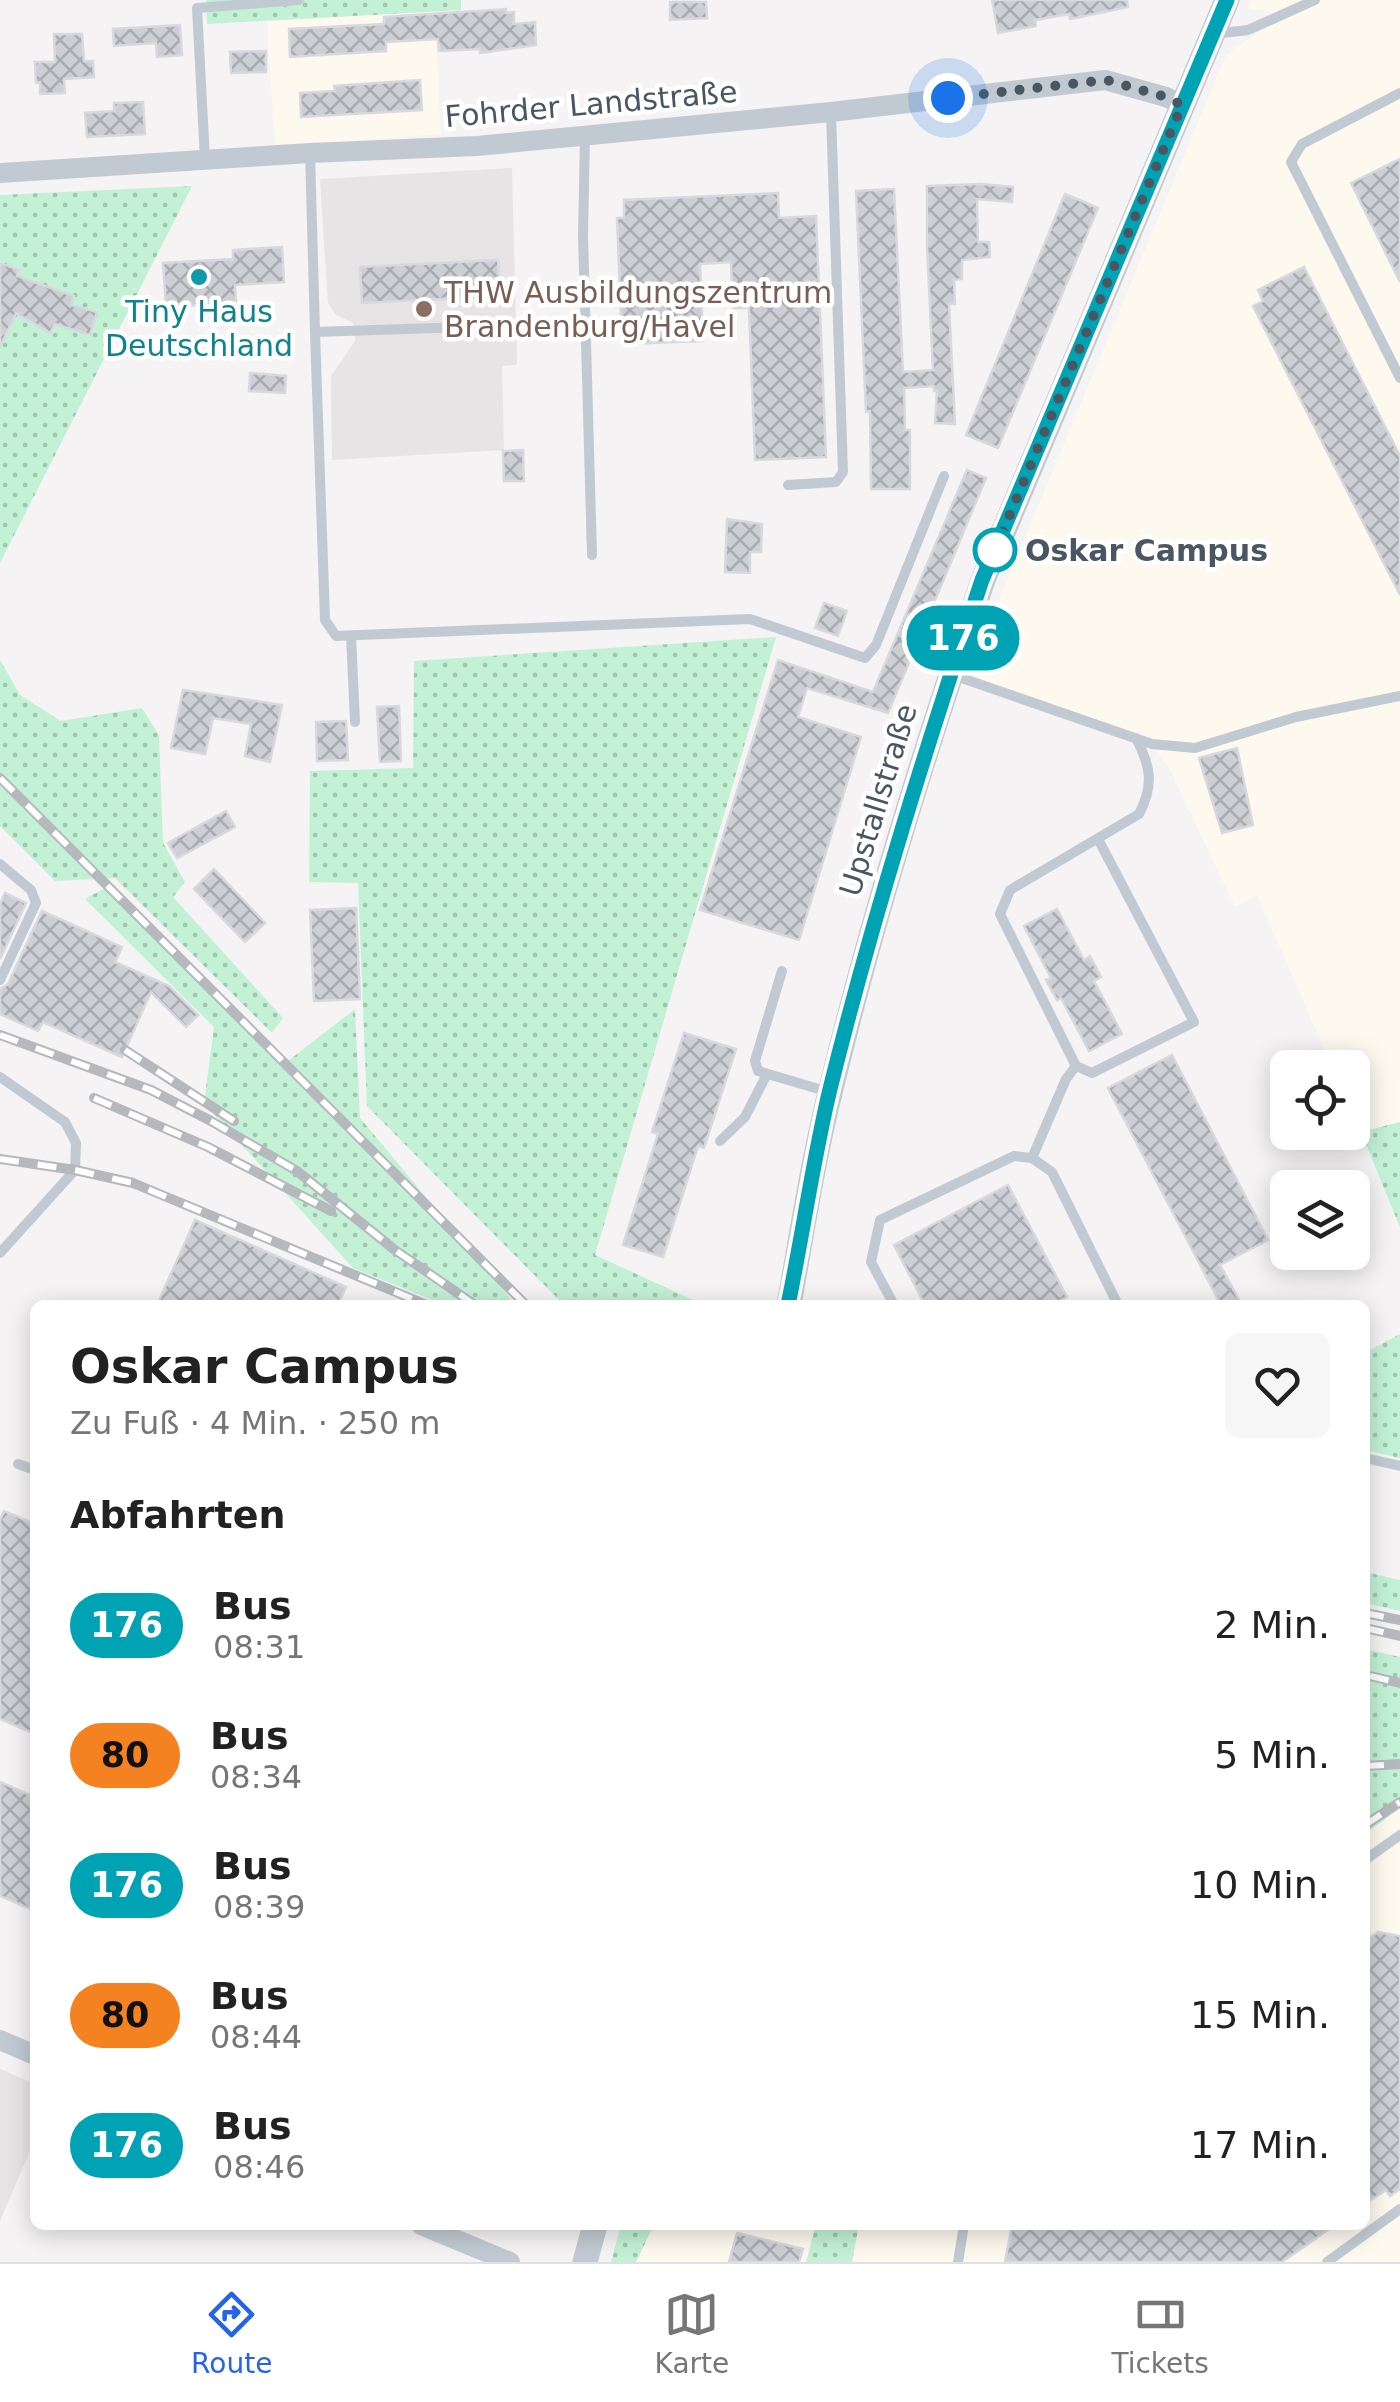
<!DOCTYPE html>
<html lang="de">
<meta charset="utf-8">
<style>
:root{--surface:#fff;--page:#f6f6f6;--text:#222;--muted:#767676;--line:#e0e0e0;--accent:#2563eb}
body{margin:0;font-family:"DejaVu Sans",sans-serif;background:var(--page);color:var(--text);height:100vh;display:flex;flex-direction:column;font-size:38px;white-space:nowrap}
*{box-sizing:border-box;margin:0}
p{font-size:32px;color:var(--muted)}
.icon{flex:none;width:55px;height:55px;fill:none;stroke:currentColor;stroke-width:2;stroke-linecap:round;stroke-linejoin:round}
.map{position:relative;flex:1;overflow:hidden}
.side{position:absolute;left:30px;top:1300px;width:1340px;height:930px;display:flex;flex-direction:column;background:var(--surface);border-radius:15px;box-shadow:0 5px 25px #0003}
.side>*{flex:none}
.badge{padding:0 20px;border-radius:32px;font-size:35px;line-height:65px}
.buttons{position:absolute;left:1270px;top:1050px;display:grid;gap:20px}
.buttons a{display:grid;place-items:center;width:100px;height:100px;border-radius:15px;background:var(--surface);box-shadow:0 5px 25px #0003;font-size:50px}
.you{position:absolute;width:50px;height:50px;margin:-25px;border:8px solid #fff;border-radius:50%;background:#1a73e8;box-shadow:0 0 0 15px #1a73e833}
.map>.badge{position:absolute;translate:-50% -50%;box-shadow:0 0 0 5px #fff}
h2{padding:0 40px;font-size:38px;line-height:90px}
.round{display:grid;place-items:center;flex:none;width:105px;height:105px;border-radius:15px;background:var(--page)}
.headline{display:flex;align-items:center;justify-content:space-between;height:170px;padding:0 40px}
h1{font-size:48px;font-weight:800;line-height:75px}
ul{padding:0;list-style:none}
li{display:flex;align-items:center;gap:30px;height:130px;padding:0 40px}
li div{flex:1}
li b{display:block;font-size:38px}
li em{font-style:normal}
li .badge{min-width:110px;font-weight:700;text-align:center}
.tabs{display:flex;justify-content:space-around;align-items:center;height:140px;border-top:2px solid var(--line);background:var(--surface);font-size:28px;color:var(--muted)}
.tabs a{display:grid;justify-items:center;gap:5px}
.tabs .selected{color:var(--accent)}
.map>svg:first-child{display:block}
.commercial{fill:#fdf9ef}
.education{fill:#e6e4e5}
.green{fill:url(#green-dots)}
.building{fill:url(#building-cross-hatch);stroke:#d7d9de;stroke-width:2.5}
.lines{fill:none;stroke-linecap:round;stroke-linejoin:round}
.service{stroke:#c1cad2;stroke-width:10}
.minor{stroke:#c1cad2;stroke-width:20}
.tertiary{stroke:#c1cad2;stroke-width:25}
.rail-casing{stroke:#b5b8bd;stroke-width:10}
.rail{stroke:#fff;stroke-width:6;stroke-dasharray:19;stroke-linecap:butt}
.line-casing{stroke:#fff;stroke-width:22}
.line{stroke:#00a3b4;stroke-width:15}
.walk{stroke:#4a5661;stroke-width:10;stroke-dasharray:0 18}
.culture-dot{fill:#0f9aa8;stroke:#fff;stroke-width:4}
.education-dot{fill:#8d6e63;stroke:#fff;stroke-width:4}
.stop-dot{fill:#fff;stroke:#00a3b4;stroke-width:5}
.labels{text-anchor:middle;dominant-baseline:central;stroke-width:9;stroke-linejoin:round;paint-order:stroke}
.street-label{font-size:30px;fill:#4a5661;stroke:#fff}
.education-label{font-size:30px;fill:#785e54;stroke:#fff;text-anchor:start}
.culture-label{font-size:30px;fill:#0d838f;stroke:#fff}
.stop-label{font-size:30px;font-weight:bold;fill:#4a5661;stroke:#fff;text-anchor:start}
</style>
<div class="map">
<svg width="1400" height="2262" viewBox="0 0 1400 2262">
<defs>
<pattern id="green-dots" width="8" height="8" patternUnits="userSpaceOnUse" patternTransform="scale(2.5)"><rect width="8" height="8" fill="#c3f1d5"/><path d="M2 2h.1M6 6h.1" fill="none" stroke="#a0c6b0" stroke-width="1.8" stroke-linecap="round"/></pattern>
<pattern id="building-cross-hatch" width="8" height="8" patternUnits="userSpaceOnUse" patternTransform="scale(2.5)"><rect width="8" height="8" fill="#cdcfd5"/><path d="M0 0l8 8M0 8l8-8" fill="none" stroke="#a8abb0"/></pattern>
</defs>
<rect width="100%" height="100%" fill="#f5f3f3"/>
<g class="commercial">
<path d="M 1251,0 L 1400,0 L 1400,1122 L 1361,1132 L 1353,1114 L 1352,1068 L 1332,1067 L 1257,895 L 1235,907 L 1169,768 L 1152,744 L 966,679 L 1226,55 L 1284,14 L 1248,8 Z"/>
<path d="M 435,12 L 441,134 L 275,147 L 267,21 Z"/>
<path d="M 1400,1808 L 1400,2262 L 852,2262 L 859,2225 L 1365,2225 L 1365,1834 Z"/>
<path d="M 654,2225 L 816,2225 L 806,2262 L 636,2262 Z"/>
</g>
<g class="education">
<path d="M 512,168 L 517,365 L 502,366 L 504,450 L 332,460 L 331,376 L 355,341 L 353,323 L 335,314 L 328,303 L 320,179 Z"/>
<path d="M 0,2069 L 35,2084 L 35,2139 L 0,2221 Z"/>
</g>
<g class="green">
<path d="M 206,0 L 461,0 L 461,10 L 207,24 Z"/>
<path d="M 192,186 L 0,563 L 0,195 Z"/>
<path d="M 776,637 L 595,1255 L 704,1305 L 564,1305 L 367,1106 L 358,883 L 309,882 L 310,771 L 413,768 L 414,661 Z"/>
<path d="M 0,660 L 20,695 L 61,721 L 142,708 L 159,735 L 163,843 L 185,882 L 173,897 L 283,1018 L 272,1033 L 115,878 L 55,881 L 0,826 Z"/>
<path d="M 111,885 L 288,1061 L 355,1009 L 360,1118 L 516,1305 L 445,1305 L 353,1268 L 204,1103 L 214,1027 L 85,899 Z"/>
<path d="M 1400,1122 L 1400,1227 L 1361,1132 Z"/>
<path d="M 1400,1334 L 1400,1458 L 1365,1450 L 1365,1353 Z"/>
<path d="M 1365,1572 L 1400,1580 L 1400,1611 L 1365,1603 Z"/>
<path d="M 1365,1649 L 1400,1657 L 1400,1808 L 1365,1834 Z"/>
<path d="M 621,2225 L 654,2225 L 636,2262 L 611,2262 Z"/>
<path d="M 816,2225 L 859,2225 L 852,2262 L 806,2262 Z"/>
</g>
<g class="building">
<path d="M 992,0 L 1127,0 L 1128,7 L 1070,19 L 1069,14 L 1035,20 L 1036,26 L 998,33 Z"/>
<path d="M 670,2 L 706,2 L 707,18 L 670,20 Z"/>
<path d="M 506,9 L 506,13 L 514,12 L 514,24 L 535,22 L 536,45 L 480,53 L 480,49 L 439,51 L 438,39 L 386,42 L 386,51 L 290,57 L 289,29 L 384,24 L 384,17 Z"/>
<path d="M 180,25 L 182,55 L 157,57 L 156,43 L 114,46 L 113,29 Z"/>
<path d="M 54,34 L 82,34 L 84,61 L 93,61 L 94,77 L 64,79 L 65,93 L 40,94 L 40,82 L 36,83 L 35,62 L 55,62 Z"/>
<path d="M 266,51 L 266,72 L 231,73 L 230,52 Z"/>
<path d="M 420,80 L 422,110 L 301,117 L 300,93 L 335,91 L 334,86 Z"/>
<path d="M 143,102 L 145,134 L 87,137 L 85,113 L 114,111 L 114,103 Z"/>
<path d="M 1400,159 L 1400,282 L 1351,183 Z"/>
<path d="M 981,184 L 1013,187 L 1012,202 L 977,199 L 978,242 L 989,242 L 990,257 L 962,260 L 962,279 L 954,280 L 955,304 L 949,304 L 955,424 L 935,423 L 937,391 L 934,391 L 934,386 L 904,388 L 905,430 L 910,430 L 910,489 L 871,489 L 870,411 L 866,412 L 856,191 L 894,189 L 903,372 L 933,370 L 927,245 L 927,186 Z"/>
<path d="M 778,193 L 779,218 L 816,216 L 826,457 L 755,460 L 749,308 L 733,308 L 731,262 L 700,264 L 703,341 L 622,344 L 617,218 L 624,218 L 624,200 Z"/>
<path d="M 1065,194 L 1098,208 L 998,448 L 966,435 Z"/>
<path d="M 282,247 L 284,282 L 235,285 L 236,303 L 166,307 L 163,263 L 233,259 L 233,250 Z"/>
<path d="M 498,260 L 500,296 L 362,303 L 360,267 Z"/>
<path d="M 0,263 L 19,270 L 17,276 L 74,296 L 71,305 L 97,312 L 90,335 L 55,324 L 50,333 L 16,313 L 0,347 Z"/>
<path d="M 1304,267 L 1400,456 L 1400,595 L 1253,306 L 1263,301 L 1258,290 Z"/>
<path d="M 250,373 L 286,376 L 285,393 L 249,391 Z"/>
<path d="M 523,450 L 524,481 L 504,481 L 503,451 Z"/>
<path d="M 967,470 L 986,478 L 888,713 L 807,688 L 798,717 L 861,737 L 799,940 L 700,910 L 778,660 L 873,692 Z"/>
<path d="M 727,519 L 762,524 L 761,552 L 750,552 L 750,573 L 725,572 Z"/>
<path d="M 824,603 L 847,611 L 838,636 L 815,628 Z"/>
<path d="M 183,690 L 282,705 L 270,762 L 245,756 L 251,724 L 213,718 L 205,754 L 171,748 Z"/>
<path d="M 399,706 L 401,761 L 380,762 L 377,707 Z"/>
<path d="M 346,721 L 348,760 L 317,761 L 316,722 Z"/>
<path d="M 1237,748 L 1253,825 L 1222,833 L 1199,758 Z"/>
<path d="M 226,811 L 235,827 L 177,858 L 168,843 Z"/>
<path d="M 214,869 L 265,923 L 245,942 L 194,889 Z"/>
<path d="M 5,893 L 26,903 L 0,959 L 0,904 Z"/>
<path d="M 356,908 L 360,999 L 314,1001 L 310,910 Z"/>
<path d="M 1057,909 L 1084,960 L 1090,956 L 1101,977 L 1094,981 L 1122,1034 L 1089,1051 L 1061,998 L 1057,1000 L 1046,980 L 1051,978 L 1024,926 Z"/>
<path d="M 42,911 L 122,947 L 115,962 L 169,986 L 198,1015 L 186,1027 L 151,992 L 122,1057 L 43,1022 L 38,1031 L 0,1014 L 0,989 L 8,984 Z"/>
<path d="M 684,1033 L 736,1049 L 704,1148 L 698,1146 L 663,1257 L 623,1245 L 658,1134 L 652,1132 Z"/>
<path d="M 1172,1055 L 1268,1240 L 1220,1265 L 1242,1305 L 1221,1305 L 1108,1088 Z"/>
<path d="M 1008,1185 L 1067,1297 L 1051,1305 L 925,1305 L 894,1245 Z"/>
<path d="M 195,1220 L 346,1287 L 338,1305 L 157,1305 Z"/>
<path d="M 4,1511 L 35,1524 L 35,1734 L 0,1719 L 0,1520 Z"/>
<path d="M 0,1782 L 35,1797 L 35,1911 L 0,1896 Z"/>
<path d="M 1378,1932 L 1400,1936 L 1400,2189 L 1390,2196 L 1386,2190 L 1365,2204 L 1365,1941 Z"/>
<path d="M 1012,2225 L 1335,2225 L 1282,2262 L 1005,2262 Z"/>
<path d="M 737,2233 L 803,2249 L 799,2262 L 729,2262 Z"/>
</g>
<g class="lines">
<g class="service">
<path d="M 1214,34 L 1248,30 L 1315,0"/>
<path d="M 1400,93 L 1302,144 L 1291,162 L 1400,378"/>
<path d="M 585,136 L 583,235 L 592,555"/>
<path d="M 310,153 L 315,332 L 497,326"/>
<path d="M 205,160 L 197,8 L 299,0"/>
<path d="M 315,332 L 325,620 L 336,636 L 750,619 L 865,658 L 876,645 L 944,476"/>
<path d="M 788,485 L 836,482 L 843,472 L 831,113"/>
<path d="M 351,636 L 355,722"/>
<path d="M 950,674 L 1152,744 L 1195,748 L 1296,717 L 1400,696"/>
<path d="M 1098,839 L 1194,1022 L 1092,1073 L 1076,1066 L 1000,914 L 1010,890 L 1139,814 C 1154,785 1151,767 1136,738"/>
<path d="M 0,864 L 31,890 L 36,903 L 0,980"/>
<path d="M 782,971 L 755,1061 L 758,1071 L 829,1092"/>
<path d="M 0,1077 L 65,1122 L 76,1143 L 75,1170 L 0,1253"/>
<path d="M 720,1141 L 745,1117 L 767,1074"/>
<path d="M 1032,1158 L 1066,1079 L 1076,1066"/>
<path d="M 894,1305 L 871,1262 L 880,1220 L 1014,1156 L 1032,1158 L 1052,1172 L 1118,1305"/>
<path d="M 1365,1458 L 1400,1466"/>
<path d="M 18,1464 L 35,1470"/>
<path d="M 1365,1860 L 1400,1835"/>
<path d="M 958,2262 L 964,2225"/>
<path d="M 1327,2262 L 1400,2209"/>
</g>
<g class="minor">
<path d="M 0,173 L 310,153 L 477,146 L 831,112 L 1105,80 L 1166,97 L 1182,105"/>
<path d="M 0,2040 L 35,2055"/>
<path d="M 421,2225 L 510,2262"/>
</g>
<g class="tertiary">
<path d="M 789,1305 C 802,1233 813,1160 831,1089 C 873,916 925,748 983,580 L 1227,0"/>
<path d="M 585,2262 L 595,2225"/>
</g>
<g class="rail-casing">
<g id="rail">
<path d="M 0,778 L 526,1305"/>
<path d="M 0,1035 L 151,1090 L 211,1121 L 297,1171 L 395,1250 L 475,1305"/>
<path d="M 125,1050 L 234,1121"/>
<path d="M 94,1098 L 208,1147 L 331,1211"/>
<path d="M 0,1159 L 75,1170 L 133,1183 L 427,1305"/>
<path d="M 1365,1613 L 1400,1620"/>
<path d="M 1365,1628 L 1400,1636"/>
<path d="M 1370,1676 L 1400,1683"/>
<path d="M 1365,1766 L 1400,1764"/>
<path d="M 1365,1825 L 1400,1802"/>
</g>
</g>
<use href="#rail" class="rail"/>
</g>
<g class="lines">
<g class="line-casing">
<path id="line" d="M 788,1305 C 803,1233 813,1160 830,1089 C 873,916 926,748 982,580 L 1227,0"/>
</g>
<use href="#line" class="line"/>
<path class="walk" d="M 948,98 L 1106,80 L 1166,97 L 1182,105 L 995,550"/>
</g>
<circle class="culture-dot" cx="199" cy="277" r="10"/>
<circle class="education-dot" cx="424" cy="309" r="10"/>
<circle class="stop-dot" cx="995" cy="550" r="20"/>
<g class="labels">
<g class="street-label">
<text transform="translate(591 104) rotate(-5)">Fohrder Landstraße</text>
<text transform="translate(878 800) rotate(-73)">Upstallstraße</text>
</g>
<g class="education-label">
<text x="444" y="292">THW Ausbildungszentrum<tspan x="444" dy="34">Brandenburg/Havel</tspan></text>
</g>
<g class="culture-label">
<text x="199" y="311">Tiny Haus<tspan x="199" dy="34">Deutschland</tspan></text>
</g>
<g class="stop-label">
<text x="1025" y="550">Oskar Campus</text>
</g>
</g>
</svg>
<div class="buttons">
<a><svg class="icon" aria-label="locate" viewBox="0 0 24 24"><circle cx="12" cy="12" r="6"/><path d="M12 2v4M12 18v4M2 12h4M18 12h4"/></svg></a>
<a><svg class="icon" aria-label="layers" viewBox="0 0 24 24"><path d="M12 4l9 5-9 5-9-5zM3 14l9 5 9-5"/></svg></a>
</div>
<div class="you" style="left:948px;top:98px"></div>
<b class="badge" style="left:963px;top:638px;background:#00a3b4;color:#fff">176</b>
<section class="side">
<div class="headline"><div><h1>Oskar Campus</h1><p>Zu Fuß · 4 Min. · 250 m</p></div><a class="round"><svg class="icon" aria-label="heart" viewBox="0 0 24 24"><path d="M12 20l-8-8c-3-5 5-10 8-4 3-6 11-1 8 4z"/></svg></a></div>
<h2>Abfahrten</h2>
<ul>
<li><span class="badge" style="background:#00a3b4;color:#fff">176</span><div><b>Bus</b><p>08:31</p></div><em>2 Min.</em></li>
<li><span class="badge" style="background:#f58220;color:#111">80</span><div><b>Bus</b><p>08:34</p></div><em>5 Min.</em></li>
<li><span class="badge" style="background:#00a3b4;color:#fff">176</span><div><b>Bus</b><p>08:39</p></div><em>10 Min.</em></li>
<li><span class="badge" style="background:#f58220;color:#111">80</span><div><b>Bus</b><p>08:44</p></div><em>15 Min.</em></li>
<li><span class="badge" style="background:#00a3b4;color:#fff">176</span><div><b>Bus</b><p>08:46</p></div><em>17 Min.</em></li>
</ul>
</section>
</div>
<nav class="tabs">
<a class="selected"><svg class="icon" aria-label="directions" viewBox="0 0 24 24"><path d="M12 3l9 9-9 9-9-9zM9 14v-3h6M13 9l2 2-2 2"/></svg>Route</a>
<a><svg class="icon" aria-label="map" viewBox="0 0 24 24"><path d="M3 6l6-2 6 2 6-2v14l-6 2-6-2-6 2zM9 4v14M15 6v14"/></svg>Karte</a>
<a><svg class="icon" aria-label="tickets" viewBox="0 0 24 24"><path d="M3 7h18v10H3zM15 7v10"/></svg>Tickets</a>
</nav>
